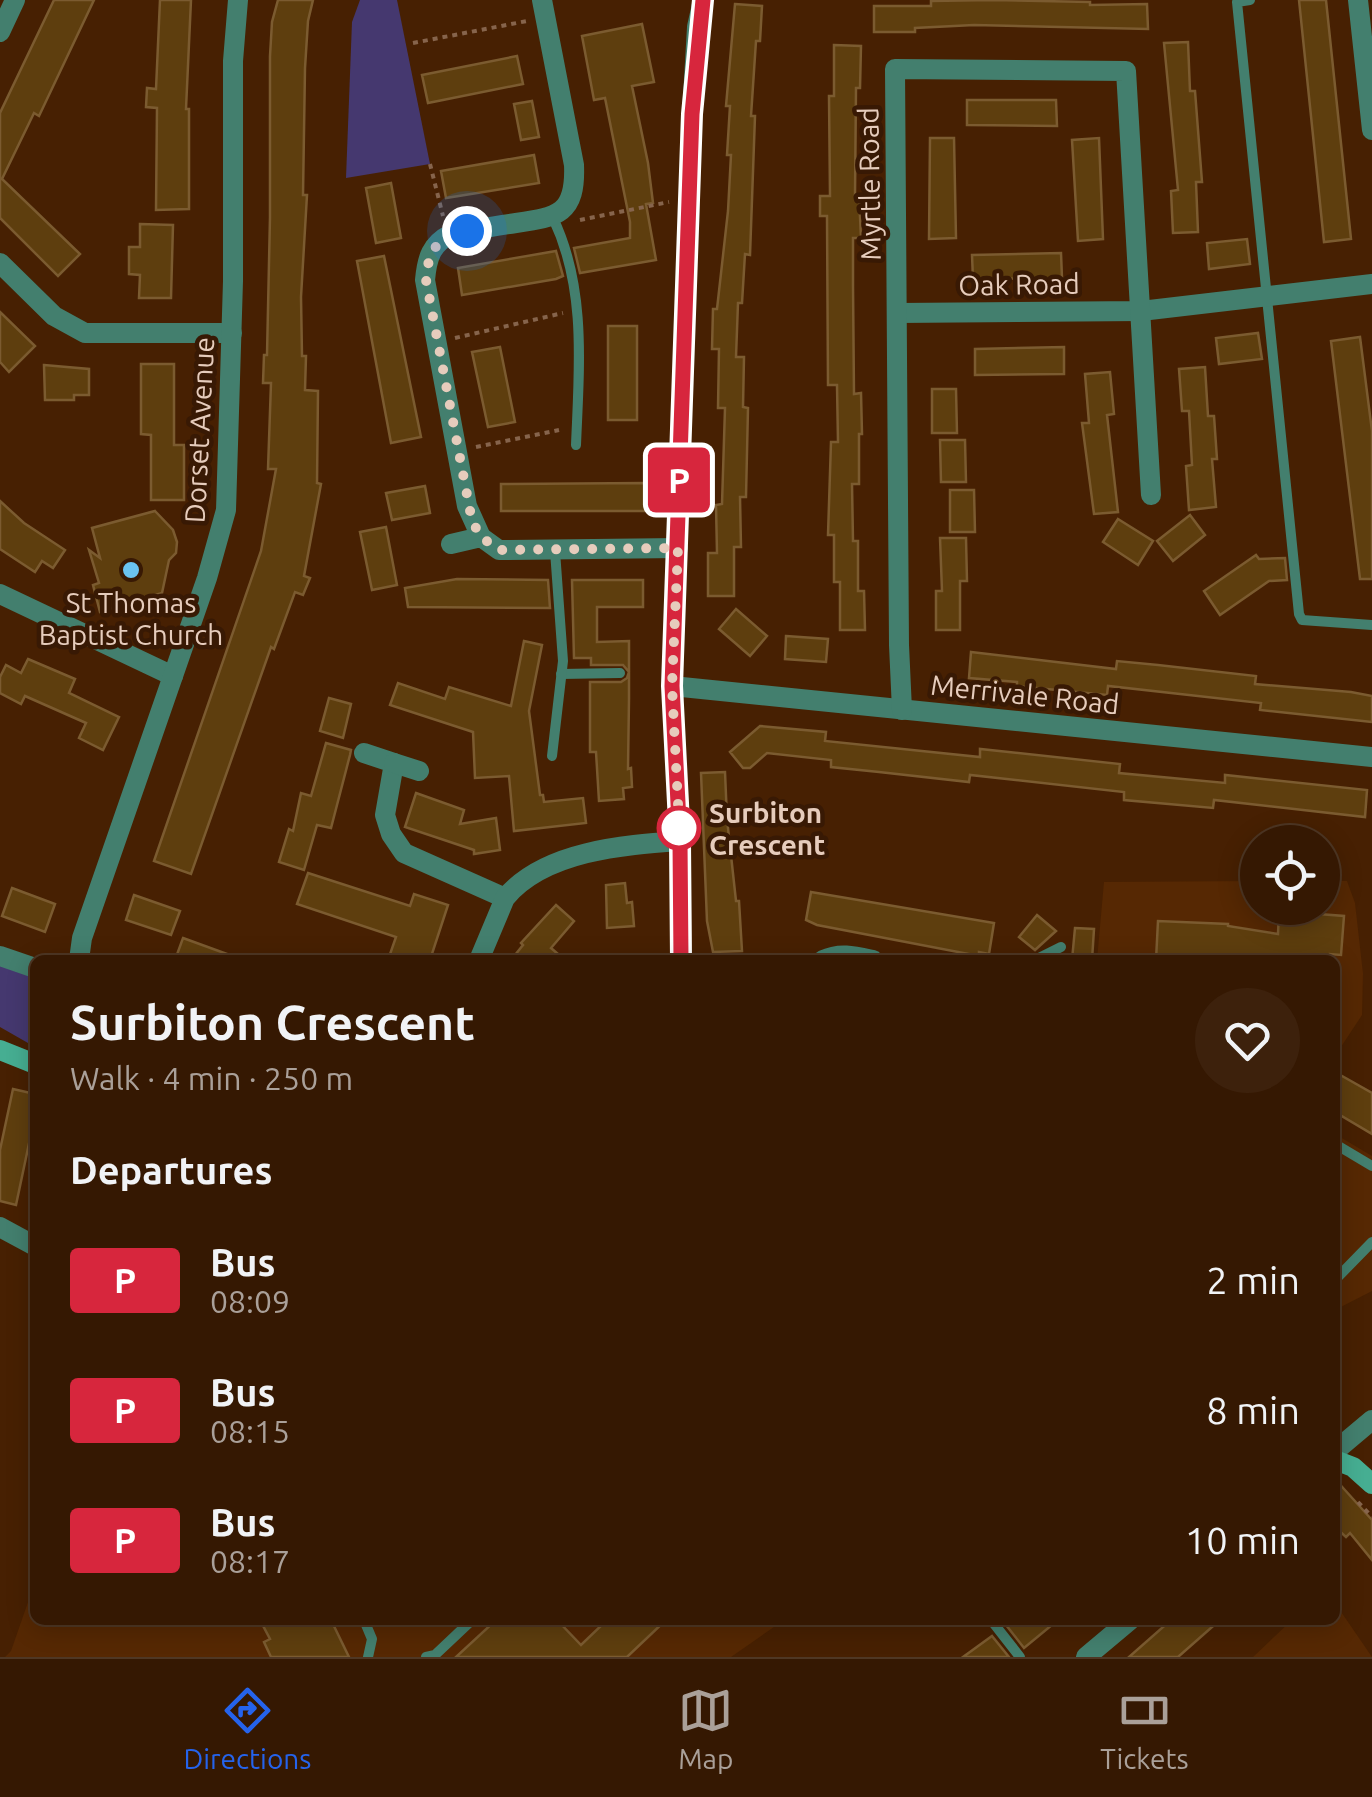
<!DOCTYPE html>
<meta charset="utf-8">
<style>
:root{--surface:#351802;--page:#3d210c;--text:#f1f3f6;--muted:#aaa099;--line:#4f3724;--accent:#2563eb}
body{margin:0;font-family:Ubuntu,sans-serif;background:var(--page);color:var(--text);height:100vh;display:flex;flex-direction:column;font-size:38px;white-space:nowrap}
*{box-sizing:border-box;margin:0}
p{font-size:32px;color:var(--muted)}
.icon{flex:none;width:55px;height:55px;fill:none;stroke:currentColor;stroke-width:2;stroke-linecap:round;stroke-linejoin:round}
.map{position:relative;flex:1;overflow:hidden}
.details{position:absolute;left:30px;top:955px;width:1310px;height:670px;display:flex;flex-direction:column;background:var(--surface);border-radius:15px;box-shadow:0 5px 25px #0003,0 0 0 2px var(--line)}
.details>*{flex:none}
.badge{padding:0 20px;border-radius:8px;font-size:35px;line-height:65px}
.tools{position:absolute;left:1240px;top:825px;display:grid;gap:20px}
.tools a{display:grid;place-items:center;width:100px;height:100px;border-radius:50%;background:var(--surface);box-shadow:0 5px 25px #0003,0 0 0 2px var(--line);font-size:50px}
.you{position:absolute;width:50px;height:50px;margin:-25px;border:8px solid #fff;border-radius:50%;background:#1a73e8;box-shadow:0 0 0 15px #1a73e833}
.map>.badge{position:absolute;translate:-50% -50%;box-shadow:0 0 0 5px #fff}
h2{padding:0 40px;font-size:38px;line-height:90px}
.round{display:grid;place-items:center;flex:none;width:105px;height:105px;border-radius:52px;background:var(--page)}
.summary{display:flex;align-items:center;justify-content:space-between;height:170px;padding:0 40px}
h1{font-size:48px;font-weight:700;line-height:75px}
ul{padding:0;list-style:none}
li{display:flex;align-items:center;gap:30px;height:130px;padding:0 40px}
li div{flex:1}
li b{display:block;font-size:38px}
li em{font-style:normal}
li .badge{min-width:110px;font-weight:700;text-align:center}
.dock{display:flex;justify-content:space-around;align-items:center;height:140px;border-top:2px solid var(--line);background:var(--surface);font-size:28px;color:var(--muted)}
.dock a{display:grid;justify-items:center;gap:5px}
.dock .on{color:var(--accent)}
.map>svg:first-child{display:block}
.built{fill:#562803}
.green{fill:#45386f}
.building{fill:#5e3e0e;stroke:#7b5b30;stroke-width:2.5}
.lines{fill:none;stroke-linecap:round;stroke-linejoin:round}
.path{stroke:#86644c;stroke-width:4;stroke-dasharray:5 5;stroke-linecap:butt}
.service{stroke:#437f6e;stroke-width:10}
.minor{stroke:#437f6e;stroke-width:20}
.tertiary{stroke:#437f6e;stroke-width:20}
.secondary{stroke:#46ae92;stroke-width:20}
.line-casing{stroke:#fff;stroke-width:22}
.line{stroke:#d7263d;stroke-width:15}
.walk{stroke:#e6ccbc;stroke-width:10;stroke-dasharray:0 18}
.poi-dot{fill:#6ac3f1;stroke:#381904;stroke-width:4}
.stop-dot{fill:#fff;stroke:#d7263d;stroke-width:5}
.labels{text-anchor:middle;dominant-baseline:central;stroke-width:9;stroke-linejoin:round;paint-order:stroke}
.street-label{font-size:28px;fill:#e6ccbc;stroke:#381904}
.poi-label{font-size:28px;fill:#e6ccbc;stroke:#381904}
.stop-label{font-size:28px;font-weight:bold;fill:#e6ccbc;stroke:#381904;text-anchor:start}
</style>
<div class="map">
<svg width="1372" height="1657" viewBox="0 0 1372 1657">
<rect width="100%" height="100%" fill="#472002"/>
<g class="built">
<path d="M 1257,881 L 1258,908 L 1322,908 L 1323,881 L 1347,881 L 1355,903 L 1363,974 L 1362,1015 L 1335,1056 L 1335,960 L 1097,960 L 1104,882 Z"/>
<path d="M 1335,1134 L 1372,1156 L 1372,1291 L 1335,1310 Z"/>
<path d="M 35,1582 L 35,1620 L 784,1620 L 731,1657 L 5,1657 L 11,1651 Z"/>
<path d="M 1335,1603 L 1372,1657 L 1253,1657 L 1292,1620 L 1335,1620 Z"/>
</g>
<g class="green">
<path d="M 360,0 L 397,0 L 430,164 L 346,178 L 352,22 Z"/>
<path d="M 0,965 L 35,978 L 35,1047 L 0,1027 Z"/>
</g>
<g class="building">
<path d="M 54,0 L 94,0 L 39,116 L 34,113 L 2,179 L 80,254 L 58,276 L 0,218 L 0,113 Z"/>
<path d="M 160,0 L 191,0 L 186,109 L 189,109 L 189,209 L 156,210 L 157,108 L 146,107 L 147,88 L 156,89 Z"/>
<path d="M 278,0 L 313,0 L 308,21 L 305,68 L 303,195 L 307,195 L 301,297 L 302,356 L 306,356 L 305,390 L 318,391 L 317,483 L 321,484 L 304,576 L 310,578 L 303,595 L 295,592 L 274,649 L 271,647 L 191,874 L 154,861 L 261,551 L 276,469 L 268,469 L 271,383 L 263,383 L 264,355 L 267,355 L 270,217 L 270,56 L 272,22 Z"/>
<path d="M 993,0 L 1090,2 L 1090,5 L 1147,4 L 1148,29 L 974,25 L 915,28 L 915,32 L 874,32 L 874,6 L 931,6 L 931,1 Z"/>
<path d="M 1299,0 L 1326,0 L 1351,239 L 1324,242 Z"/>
<path d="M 735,4 L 762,6 L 760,41 L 756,41 L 751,116 L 755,116 L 750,255 L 745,254 L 742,303 L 738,303 L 736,357 L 744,357 L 743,407 L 748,408 L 746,497 L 740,497 L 741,547 L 734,547 L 734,596 L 708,596 L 708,553 L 717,553 L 716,505 L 722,504 L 725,408 L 718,408 L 719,349 L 712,349 L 713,309 L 717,309 L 728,211 L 731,155 L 727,155 L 730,106 L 726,106 Z"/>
<path d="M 642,24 L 654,82 L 632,86 L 648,163 L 653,203 L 646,204 L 656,260 L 580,273 L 574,248 L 630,238 L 630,222 L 605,98 L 594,100 L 582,36 Z"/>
<path d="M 1188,42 L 1190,91 L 1195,91 L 1202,182 L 1196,182 L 1198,232 L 1173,233 L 1171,191 L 1178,190 L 1164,43 Z"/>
<path d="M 834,45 L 861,46 L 860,88 L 856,88 L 855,195 L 859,195 L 861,238 L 853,238 L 853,286 L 854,394 L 861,393 L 862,434 L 859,434 L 859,484 L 852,484 L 853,541 L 858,541 L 858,591 L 864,591 L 865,630 L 840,630 L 840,582 L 834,582 L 834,535 L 828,535 L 831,442 L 838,442 L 837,385 L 828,385 L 827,216 L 820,216 L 820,196 L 830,196 L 829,96 L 834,96 Z"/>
<path d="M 517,56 L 523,84 L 428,103 L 422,75 Z"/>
<path d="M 967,100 L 1056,100 L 1057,126 L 967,125 Z"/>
<path d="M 532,101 L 539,137 L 521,140 L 514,104 Z"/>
<path d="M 930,138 L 954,138 L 956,238 L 929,239 Z"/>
<path d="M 1099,138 L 1103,239 L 1078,241 L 1072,140 Z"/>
<path d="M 534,155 L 539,183 L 446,198 L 441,171 Z"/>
<path d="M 391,183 L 401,238 L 376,243 L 366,188 Z"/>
<path d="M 140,224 L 173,225 L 171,298 L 139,298 L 140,275 L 129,274 L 129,247 L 140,247 Z"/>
<path d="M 1247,239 L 1250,264 L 1209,269 L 1207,243 Z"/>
<path d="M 556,251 L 563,276 L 556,279 L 462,295 L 458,268 Z"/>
<path d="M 1061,253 L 1062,278 L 973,279 L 972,255 Z"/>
<path d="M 384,256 L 421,437 L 391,443 L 357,261 Z"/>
<path d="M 0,312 L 35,346 L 9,372 L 0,362 Z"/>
<rect x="608" y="326" width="29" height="94"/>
<path d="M 1258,333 L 1262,359 L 1219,364 L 1216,338 Z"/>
<path d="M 1360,337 L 1372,431 L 1372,579 L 1360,579 L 1331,341 Z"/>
<path d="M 500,347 L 515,422 L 488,427 L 472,352 Z"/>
<path d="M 1064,347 L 1064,374 L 975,375 L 975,349 Z"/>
<path d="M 141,364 L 174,364 L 174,445 L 184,445 L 184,500 L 151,500 L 151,435 L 141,434 Z"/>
<path d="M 44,365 L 89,369 L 89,395 L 74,395 L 74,400 L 45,400 Z"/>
<path d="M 1205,367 L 1208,416 L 1214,416 L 1217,459 L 1212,459 L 1216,507 L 1189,510 L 1186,466 L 1192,465 L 1189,411 L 1182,411 L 1179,369 Z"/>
<path d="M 1110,372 L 1114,414 L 1107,415 L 1118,512 L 1094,514 L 1082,423 L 1089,423 L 1085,374 Z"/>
<path d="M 932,389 L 956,389 L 957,433 L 932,433 Z"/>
<path d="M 940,440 L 965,440 L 966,482 L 941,482 Z"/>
<path d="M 645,483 L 645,511 L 501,511 L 501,484 Z"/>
<path d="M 425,486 L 430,513 L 392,520 L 386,493 Z"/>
<path d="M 950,490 L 974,490 L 975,532 L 950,532 Z"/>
<path d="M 0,501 L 24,523 L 65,550 L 53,568 L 42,561 L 35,572 L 0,549 Z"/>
<path d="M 155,511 L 173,530 L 177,542 L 176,553 L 169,560 L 162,593 L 100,612 L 93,585 L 99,583 L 89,550 L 100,558 L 92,528 Z"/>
<path d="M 1190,515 L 1205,535 L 1173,561 L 1157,541 Z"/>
<path d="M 1118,519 L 1153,541 L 1138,565 L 1103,542 Z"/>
<path d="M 386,527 L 397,585 L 372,590 L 360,532 Z"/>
<path d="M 940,538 L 966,538 L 967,581 L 960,581 L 960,630 L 936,630 L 936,591 L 942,591 Z"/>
<path d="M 1256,555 L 1259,559 L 1285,558 L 1287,580 L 1269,581 L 1220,615 L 1204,591 Z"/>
<path d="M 457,579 L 548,580 L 550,608 L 408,607 L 405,588 Z"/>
<path d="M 572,580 L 643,580 L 643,607 L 597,607 L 597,642 L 629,641 L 629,699 L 628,769 L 631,768 L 632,787 L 623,788 L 624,799 L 599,801 L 596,752 L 590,752 L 590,682 L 621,682 L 627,678 L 629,672 L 623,665 L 591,665 L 591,658 L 574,658 Z"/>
<path d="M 736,609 L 767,636 L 750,656 L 719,629 Z"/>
<path d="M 786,636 L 828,639 L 826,662 L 785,659 Z"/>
<path d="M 524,641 L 542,645 L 529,711 L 540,795 L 543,795 L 544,802 L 583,798 L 586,823 L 514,831 L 509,776 L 475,778 L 473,732 L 390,705 L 398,683 L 445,699 L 449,687 L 511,706 Z"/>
<path d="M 971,652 L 1116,669 L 1117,661 L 1158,665 L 1256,676 L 1255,684 L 1351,692 L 1372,696 L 1372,722 L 1260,710 L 1261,703 L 1108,686 L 1107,695 L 1017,686 L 1017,682 L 969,678 Z"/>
<path d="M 28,659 L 75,679 L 69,693 L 119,717 L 103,750 L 79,738 L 86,723 L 25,696 L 21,704 L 0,693 L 0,677 L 6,665 L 21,673 Z"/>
<path d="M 329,698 L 351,704 L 343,738 L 320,731 Z"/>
<path d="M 760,726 L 826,732 L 825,741 L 980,757 L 980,749 L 1120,764 L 1119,773 L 1225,783 L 1225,775 L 1367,790 L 1365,817 L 1214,800 L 1213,808 L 1124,800 L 1124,792 L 970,775 L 969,782 L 879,772 L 831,767 L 831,760 L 767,753 L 750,768 L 743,768 L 730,752 Z"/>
<path d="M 326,743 L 351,750 L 350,755 L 331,828 L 317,825 L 304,870 L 279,862 L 289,829 L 293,831 L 301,793 L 311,796 Z"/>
<path d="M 725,772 L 727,819 L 736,901 L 739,901 L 742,951 L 713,952 L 707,921 L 701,773 Z"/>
<path d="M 416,793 L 464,810 L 460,824 L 496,818 L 500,850 L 474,854 L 474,850 L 405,827 Z"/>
<path d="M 308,873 L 410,906 L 414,894 L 448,905 L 430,960 L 388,960 L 396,937 L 297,904 Z"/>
<path d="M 625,883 L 627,903 L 632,902 L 634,926 L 607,928 L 606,885 Z"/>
<path d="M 12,888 L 55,904 L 45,932 L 2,916 Z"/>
<path d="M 811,892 L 994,923 L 989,954 L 979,952 L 979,956 L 817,925 L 806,920 Z"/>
<path d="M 134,895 L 180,911 L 171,935 L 126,920 Z"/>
<path d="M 556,905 L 574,921 L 551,948 L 565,960 L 511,960 L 523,945 L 521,943 Z"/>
<path d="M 1279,911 L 1344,916 L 1341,955 L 1330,954 L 1330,960 L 1156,960 L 1158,921 L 1228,924 L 1228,926 L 1278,934 Z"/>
<path d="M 1037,915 L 1056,931 L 1035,950 L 1019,937 Z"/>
<path d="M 1075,928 L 1094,929 L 1092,960 L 1072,960 Z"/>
<path d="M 183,938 L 238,958 L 237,960 L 175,960 Z"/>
<path d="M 1335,1072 L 1372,1093 L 1372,1134 L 1335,1112 Z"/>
<path d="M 13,1089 L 35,1094 L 35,1115 L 16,1205 L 0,1201 L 0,1150 Z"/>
<path d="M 1335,1479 L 1372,1520 L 1372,1560 L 1350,1533 L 1346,1537 L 1335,1527 Z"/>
<path d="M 260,1620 L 331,1620 L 349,1657 L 271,1657 L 264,1642 L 270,1639 Z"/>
<path d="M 496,1620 L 557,1620 L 581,1645 L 607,1620 L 666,1620 L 627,1657 L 456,1657 Z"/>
<path d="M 1013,1620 L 1058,1620 L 1024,1648 L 1006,1625 Z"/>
<path d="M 1171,1620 L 1220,1620 L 1178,1657 L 1129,1657 Z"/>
<path d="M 992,1636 L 1009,1657 L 963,1657 Z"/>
</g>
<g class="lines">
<g class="path">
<path d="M 413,43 L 527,21"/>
<path d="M 430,164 L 443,216"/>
<path d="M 580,220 L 669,202"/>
<path d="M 455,338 L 563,313"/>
<path d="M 476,447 L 559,430"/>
<path d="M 1358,1502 L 1372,1517"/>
</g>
<g class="service">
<path d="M 1250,0 L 1237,2 L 1299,614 L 1302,620 L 1372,625"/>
<path d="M 553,218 C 587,289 579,369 576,445"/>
<path d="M 561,674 L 620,673"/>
<path d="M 552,756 L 563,661 L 555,551"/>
<path d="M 1015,960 L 1037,959 L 1061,947"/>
<path d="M 1335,1144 L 1372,1166"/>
<path d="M 1335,1280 L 1372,1242"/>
<path d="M 364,1620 L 372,1639 L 368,1657"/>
<path d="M 991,1620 L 1020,1657"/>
<path d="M 426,1657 L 435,1655 L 472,1620"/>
</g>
<g class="minor">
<path d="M 1358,0 L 1372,130"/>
<path d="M 0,32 L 15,0"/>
<path d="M 0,263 L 54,316 L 85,333 L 232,333"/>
<path d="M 898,313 L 1141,311 L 1372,284"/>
<path d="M 481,537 L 467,506 L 425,280 C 427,258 431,244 451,234 C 473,230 494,226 516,223 C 558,217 576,214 574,165 L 542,0"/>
<path d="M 451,544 L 481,537 L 499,550 L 678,548"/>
<path d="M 0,594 L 173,676"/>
<path d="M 672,686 L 1372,757"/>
<path d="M 902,710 L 899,645 L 895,69 L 1126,71 L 1151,495"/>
<path d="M 364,753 L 394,763 L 385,815 L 391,834 L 404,853 L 505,898"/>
<path d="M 394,763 L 419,771"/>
<path d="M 0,956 L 35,968"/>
<path d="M 79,960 L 82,938 L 207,578 L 226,510 L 233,281 L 233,61 L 238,0"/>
<path d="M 479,960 L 505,898 C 544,851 623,845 680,841"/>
<path d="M 681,960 L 680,841 L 672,686 L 692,114 L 697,27 L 703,0"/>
<path d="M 823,960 C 840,952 855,956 873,960"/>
<path d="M 0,1227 L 35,1246"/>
</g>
<g class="tertiary">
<path d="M 1335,1451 L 1372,1420"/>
<path d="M 1086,1657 L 1130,1620"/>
</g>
<g class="secondary">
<path d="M 0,1050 L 35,1064"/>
<path d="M 1335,1460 L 1353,1467 L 1372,1484"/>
</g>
</g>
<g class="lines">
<g class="line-casing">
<path id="line" d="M 681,960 L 680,842 L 672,686 L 692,114 L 703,0"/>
</g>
<use href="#line" class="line"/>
<path class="walk" d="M 467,231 C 437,236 428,251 426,280 L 472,521 L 481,537 L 499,550 L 678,548 L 672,686 L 680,842 L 679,828"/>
</g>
<circle class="poi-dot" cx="131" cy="570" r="10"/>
<circle class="stop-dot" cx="679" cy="828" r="20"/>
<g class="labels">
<g class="street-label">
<text transform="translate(869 184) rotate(-91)">Myrtle Road</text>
<text transform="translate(1019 284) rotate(-1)">Oak Road</text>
<text transform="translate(199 430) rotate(-87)">Dorset Avenue</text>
<text transform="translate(1025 694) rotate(6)">Merrivale Road</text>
</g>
<g class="poi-label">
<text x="131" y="602">St Thomas<tspan x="131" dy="32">Baptist Church</tspan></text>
</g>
<g class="stop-label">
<text x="709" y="812">Surbiton<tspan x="709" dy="32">Crescent</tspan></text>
</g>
</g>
</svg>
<div class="tools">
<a><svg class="icon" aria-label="locate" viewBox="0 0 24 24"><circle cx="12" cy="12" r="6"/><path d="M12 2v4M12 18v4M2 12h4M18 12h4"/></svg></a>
</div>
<div class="you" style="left:467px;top:231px"></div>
<b class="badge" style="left:679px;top:480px;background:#d7263d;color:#fff">P</b>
<section class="details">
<div class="summary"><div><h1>Surbiton Crescent</h1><p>Walk · 4 min · 250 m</p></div><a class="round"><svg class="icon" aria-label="heart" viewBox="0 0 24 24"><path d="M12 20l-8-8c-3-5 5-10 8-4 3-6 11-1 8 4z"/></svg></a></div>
<h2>Departures</h2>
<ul>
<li><span class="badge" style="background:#d7263d;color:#fff">P</span><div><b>Bus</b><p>08:09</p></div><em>2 min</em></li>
<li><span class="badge" style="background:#d7263d;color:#fff">P</span><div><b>Bus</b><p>08:15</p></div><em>8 min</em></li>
<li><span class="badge" style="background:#d7263d;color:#fff">P</span><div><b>Bus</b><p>08:17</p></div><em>10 min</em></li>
</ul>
</section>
</div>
<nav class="dock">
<a class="on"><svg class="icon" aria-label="directions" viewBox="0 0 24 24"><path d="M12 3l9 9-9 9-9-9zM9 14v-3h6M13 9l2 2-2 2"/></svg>Directions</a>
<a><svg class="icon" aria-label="map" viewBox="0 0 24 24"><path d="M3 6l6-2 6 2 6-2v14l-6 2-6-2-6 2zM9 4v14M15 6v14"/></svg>Map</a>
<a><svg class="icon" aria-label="tickets" viewBox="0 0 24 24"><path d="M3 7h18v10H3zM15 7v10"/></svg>Tickets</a>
</nav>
